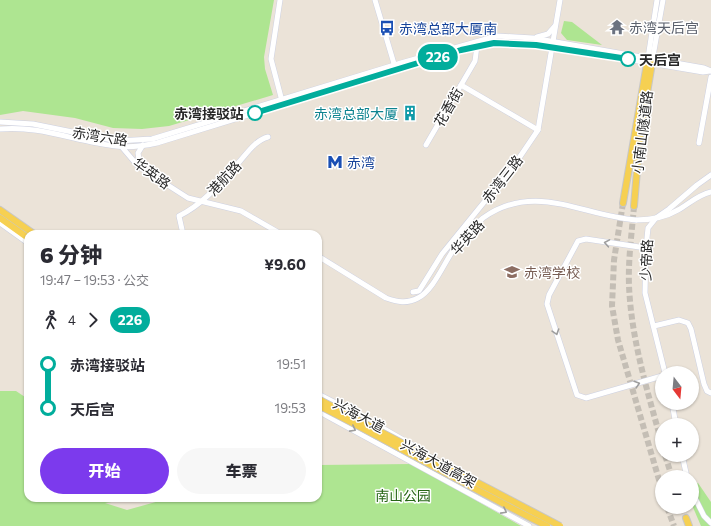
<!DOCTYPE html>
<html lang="zh">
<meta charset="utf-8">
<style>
:root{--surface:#fff;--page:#f7f7f7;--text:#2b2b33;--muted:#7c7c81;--accent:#7c3aed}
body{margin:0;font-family:Commissioner,"Noto Sans SC",sans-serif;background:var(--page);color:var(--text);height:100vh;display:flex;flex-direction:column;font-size:15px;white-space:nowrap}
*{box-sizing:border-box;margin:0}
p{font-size:13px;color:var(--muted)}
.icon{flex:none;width:22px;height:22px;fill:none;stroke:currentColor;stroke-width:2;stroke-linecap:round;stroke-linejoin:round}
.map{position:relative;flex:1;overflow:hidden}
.side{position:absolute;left:24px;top:230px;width:298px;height:272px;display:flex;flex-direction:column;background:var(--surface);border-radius:12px;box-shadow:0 1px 3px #0004}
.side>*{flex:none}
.badge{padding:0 8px;border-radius:13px;font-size:14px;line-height:26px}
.needle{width:26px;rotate:164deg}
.fabs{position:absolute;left:655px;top:366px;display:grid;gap:8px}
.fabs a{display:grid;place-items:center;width:44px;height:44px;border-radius:50%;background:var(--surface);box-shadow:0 1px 3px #0004;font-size:20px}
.map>.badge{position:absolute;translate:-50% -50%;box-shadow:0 0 0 2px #fff}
.legs{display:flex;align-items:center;gap:6px;height:44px;padding:0 16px;font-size:13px}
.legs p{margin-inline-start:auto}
.summary{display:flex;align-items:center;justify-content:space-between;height:68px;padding:0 16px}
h1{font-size:22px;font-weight:800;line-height:30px}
.primary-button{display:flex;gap:8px;margin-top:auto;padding:8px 16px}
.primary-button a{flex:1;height:46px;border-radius:24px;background:var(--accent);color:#fff;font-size:16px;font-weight:800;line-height:46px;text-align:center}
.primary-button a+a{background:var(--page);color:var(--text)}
ul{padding:0 16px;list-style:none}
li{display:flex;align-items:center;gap:14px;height:44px;font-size:15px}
li i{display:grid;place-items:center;width:6px;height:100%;margin:0 5px;background:currentColor}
li i::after{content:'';width:10px;height:10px;margin:-5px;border:3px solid;border-radius:50%;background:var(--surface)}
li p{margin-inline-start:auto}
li:first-child i{background:linear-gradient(#0000 50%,currentColor 0)}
li:last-child i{background:linear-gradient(currentColor 50%,#0000 0)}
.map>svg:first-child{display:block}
.green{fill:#aee591}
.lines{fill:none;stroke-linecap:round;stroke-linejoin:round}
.major-tunnel{stroke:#c4beb5;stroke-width:6;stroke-dasharray:6 3;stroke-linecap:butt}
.minor-casing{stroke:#cdd1e2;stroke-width:6}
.major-casing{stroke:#c7c7c7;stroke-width:8}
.minor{stroke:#fff;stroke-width:5}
.major{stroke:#f6d052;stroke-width:6}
.minor-bridge-casing{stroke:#cdd1e2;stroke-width:6;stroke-linecap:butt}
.major-bridge-casing{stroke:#c7c7c7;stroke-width:8;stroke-linecap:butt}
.minor-bridge{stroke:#fff;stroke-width:5}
.major-bridge{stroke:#f6d052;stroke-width:6}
.oneway{stroke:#9e9e9e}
.line-1-casing{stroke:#fff;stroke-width:9}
.line-1{stroke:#01ad9c;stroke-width:6}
.stop-1-dot{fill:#fff;stroke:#01ad9c;stroke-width:2}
.labels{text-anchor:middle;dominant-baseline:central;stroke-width:3;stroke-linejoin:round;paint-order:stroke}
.worship-label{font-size:14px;fill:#5b616d;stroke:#fff;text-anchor:start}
.transit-label{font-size:14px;fill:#164399;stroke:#fff;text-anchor:start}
.stop-label{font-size:14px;font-weight:bold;fill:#282828;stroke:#fff;text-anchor:start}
.street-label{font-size:14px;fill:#282828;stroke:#fff}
.culture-label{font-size:14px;fill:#0d838f;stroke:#fff;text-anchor:end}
.education-label{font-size:14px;fill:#785e54;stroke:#fff;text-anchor:start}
.park-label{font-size:14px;fill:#276616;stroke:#fff}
</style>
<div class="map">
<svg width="711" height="526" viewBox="0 0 711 526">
<rect width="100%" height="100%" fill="#ebe3d8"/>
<g class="green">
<path d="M 0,0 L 274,0 L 264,57 L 265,69 L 273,95 L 169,126 L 142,129 L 113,128 L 75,118 L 23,111 L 0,115 Z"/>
<path d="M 564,21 L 572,22 L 602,45 L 567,40 L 561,33 Z"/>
<path d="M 0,391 L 16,391 L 28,399 L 28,498 L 138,498 L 105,503 L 127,510 L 170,498 L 318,498 L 318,465 L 412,464 L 521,526 L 0,526 Z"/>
<path d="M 698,483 L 711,502 L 711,526 L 701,526 L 692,505 L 692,484 Z"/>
</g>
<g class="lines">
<g class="major-tunnel">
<path d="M 623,203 L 614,260 L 612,306 L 618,340 L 662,490"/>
<path d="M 634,206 C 632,232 628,259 629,285 C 631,339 648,393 662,444"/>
<path d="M 665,455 L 672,477"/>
<path d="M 667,507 L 674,526"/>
<path d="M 682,507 L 686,518"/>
</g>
<g class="minor-casing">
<g id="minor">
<path d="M 280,0 L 271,59 L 282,101"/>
<path d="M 375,0 L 395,67"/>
<path d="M 537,37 L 548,34 L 555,26"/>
<path d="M 648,58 L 657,0"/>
<path d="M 652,62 L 663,0"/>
<path d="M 461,85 L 538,130"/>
<path d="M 0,122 L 33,124 L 117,141 L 152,139 L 401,63 L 497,36 L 533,38 L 704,68 L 711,71"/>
<path d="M 0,129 C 40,125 77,142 116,146 C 130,148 143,146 157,143 L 408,66 L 461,50 L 494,43 L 524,43 L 561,48 L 703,72 L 710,71"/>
<path d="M 699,143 L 711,77"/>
<path d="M 426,145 L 475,61 L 477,46"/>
<path d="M 121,146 L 138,166 L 188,198 L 241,211 L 281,234"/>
<path d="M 140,166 L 138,153 L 143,145"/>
<path d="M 636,220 C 650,220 666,217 678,210 C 690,203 698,195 711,192"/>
<path d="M 0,223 L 28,243"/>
<path d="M 183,234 L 179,216 C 204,204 222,181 240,161 C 248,152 256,140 268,137"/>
<path d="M 646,248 L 586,239 L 578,241 L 549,295 L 547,304 L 577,395 L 586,398 L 662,376"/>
<path d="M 413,292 L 419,291 L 442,254 L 515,164 L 538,130 L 560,0"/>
<path d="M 654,326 L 679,320 L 688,323 L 691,329 L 704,384 L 707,391 L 711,393"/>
<path d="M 665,373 L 645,293 L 646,248 L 648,228 L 656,218 L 669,209 L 697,185 L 711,175"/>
<path d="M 318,394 L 365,418 L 421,450"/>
<path d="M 672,403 L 676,425"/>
<path d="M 318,411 L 529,526"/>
<path d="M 682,455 L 687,477"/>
<path d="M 692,492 L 704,516 L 711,523"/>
<path d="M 507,501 L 522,511"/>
</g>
</g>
<g class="major-casing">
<g id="major">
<path d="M 623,203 L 648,58"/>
<path d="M 634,206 L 640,135 L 652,63"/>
<path d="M 0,210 L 34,234"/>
<path d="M 0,218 L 28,238"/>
<path d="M 686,518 L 689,526"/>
</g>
</g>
<use href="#minor" class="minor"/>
<use href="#major" class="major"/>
<g class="minor-bridge-casing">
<path id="minor-bridge" d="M 318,256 L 386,298 C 397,302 407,304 418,298 C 433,291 444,263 454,249 C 462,238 472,227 483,218 C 535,181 582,216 636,220"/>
</g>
<g class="major-bridge-casing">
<g id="major-bridge">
<path d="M 318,399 L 560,526"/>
<path d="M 318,405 C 395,444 470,488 547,526"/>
</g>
</g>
<use href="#minor-bridge" class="minor-bridge"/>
<use href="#major-bridge" class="major-bridge"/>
</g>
<defs><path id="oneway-chevron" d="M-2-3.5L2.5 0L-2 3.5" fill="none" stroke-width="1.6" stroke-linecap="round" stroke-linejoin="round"/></defs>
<g class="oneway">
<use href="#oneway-chevron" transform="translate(607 243) rotate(-170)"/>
<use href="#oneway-chevron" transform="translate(556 332) rotate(72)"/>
<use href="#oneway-chevron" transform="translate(637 384) rotate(-16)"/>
<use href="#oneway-chevron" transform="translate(353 429) rotate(28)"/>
<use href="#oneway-chevron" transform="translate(504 511) rotate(28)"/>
</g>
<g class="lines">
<g class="line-1-casing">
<path id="line-1" d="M 255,113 L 408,66 L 461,50 L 494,43 L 536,45 L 628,59"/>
</g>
<use href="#line-1" class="line-1"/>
</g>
<defs>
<g id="temple-bare" transform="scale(1.2)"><path d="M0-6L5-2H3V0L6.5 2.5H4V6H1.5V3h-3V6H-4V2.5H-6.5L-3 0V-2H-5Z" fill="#6b7280" stroke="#fff" stroke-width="2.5" paint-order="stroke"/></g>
<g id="bus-bare" transform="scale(1.2)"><path d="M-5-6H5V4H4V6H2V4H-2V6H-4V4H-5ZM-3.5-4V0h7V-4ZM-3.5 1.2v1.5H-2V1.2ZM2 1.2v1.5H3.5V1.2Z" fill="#1a4fb4" stroke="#fff" stroke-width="2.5" paint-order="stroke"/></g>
<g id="building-bare" transform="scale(1.2)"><path d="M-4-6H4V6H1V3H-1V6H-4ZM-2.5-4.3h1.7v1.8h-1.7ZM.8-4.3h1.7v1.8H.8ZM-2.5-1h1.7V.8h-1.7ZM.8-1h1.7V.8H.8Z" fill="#0f9aa8" stroke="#fff" stroke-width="2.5" paint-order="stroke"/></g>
<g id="metro-bare" transform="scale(1.2)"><path d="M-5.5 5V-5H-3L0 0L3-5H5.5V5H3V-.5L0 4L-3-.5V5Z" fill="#1a4fb4" stroke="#fff" stroke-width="2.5" paint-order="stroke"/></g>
<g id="school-bare" transform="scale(1.2)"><path d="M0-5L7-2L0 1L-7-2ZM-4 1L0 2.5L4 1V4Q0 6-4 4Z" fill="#8d6e63" stroke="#fff" stroke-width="2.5" paint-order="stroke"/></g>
</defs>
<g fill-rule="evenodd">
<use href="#temple-bare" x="617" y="27"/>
<use href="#bus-bare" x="387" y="28"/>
<use href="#building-bare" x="410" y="113"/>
<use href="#metro-bare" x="335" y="162"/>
<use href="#school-bare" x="512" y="272"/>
</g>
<g class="stop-1-dot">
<circle cx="628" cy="59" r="7"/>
<circle cx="255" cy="113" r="7"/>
</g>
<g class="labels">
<g class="worship-label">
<text x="629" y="27">赤湾天后宫</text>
</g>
<g class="transit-label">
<text x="399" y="28">赤湾总部大厦南</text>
<text x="347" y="162">赤湾</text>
</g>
<g class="stop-label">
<text x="639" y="59">天后宫</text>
<text x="244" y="113" text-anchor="end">赤湾接驳站</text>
</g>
<g class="street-label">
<text transform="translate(448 107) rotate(-60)">花香街</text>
<text transform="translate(642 132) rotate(-83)">小南山隧道路</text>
<text transform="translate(100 136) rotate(9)">赤湾六路</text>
<text transform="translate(152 173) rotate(36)">华英路</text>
<text transform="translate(224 178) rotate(-47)">港航路</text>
<text transform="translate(502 179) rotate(-52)">赤湾三路</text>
<text transform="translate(467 237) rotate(-47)">华英路</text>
<text transform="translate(646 260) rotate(-87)">少帝路</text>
<text transform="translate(359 415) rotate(28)">兴海大道</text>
<text transform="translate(439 463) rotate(29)">兴海大道高架</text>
</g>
<g class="culture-label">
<text x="398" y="113">赤湾总部大厦</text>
</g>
<g class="education-label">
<text x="524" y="272">赤湾学校</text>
</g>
<g class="park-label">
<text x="403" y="495">南山公园</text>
</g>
</g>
</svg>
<div class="fabs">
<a><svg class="needle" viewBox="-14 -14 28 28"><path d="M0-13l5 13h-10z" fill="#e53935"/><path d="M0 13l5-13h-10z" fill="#7c7c81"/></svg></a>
<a>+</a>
<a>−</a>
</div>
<b class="badge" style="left:438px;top:57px;background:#01ad9c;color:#fff">226</b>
<section class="side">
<div class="summary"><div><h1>6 分钟</h1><p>19:47 – 19:53 · 公交</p></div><b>¥9.60</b></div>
<div class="legs"><svg class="icon" aria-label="walk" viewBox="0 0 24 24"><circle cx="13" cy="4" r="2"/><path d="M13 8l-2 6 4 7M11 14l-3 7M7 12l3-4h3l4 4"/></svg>4<svg class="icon" aria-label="forward" viewBox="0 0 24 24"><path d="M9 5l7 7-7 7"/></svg><b class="badge" style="background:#01ad9c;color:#fff">226</b></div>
<ul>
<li><i style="color:#01ad9c"></i><b>赤湾接驳站</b><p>19:51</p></li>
<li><i style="color:#01ad9c"></i><b>天后宫</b><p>19:53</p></li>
</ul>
<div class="primary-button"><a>开始</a><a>车票</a></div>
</section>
</div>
